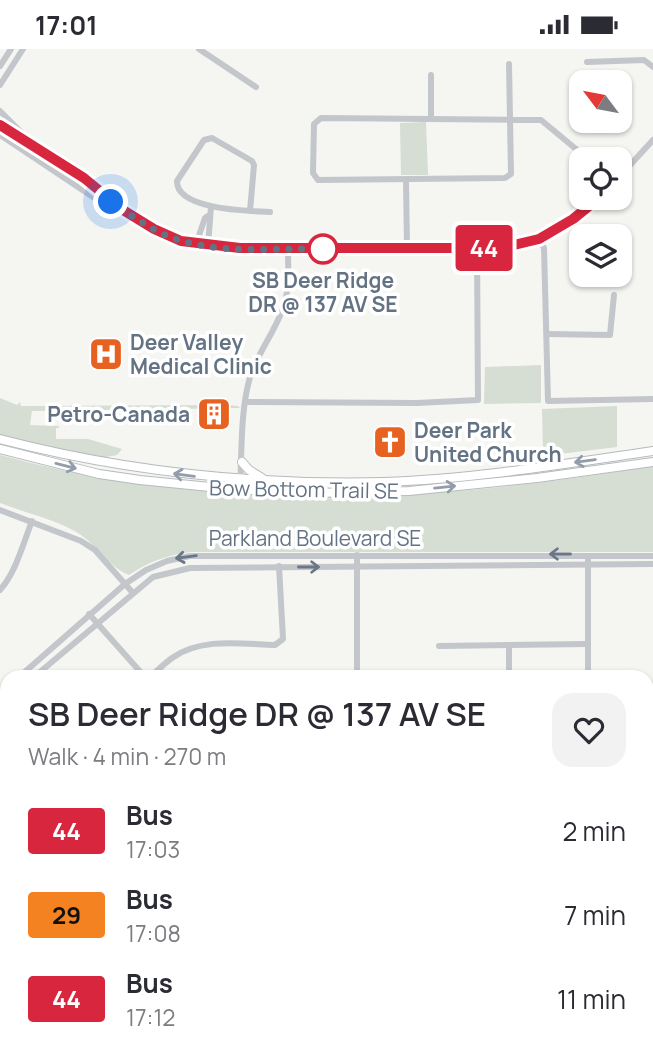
<!DOCTYPE html>
<meta charset="utf-8">
<style>
:root{--surface:#fff;--page:#f2f2f3;--text:#2b2b33;--muted:#7c7c81}
body{margin:0;font-family:Manrope,sans-serif;background:var(--page);color:var(--text);height:100vh;display:flex;flex-direction:column;font-size:26px;white-space:nowrap}
*{box-sizing:border-box;margin:0}
p{font-size:23px;color:var(--muted)}
.icon{flex:none;width:38px;height:38px;fill:none;stroke:currentColor;stroke-width:2;stroke-linecap:round;stroke-linejoin:round}
.map{position:relative;flex:1;overflow:hidden}
.panel{position:absolute;left:0px;top:621px;width:654px;height:387px;display:flex;flex-direction:column;background:var(--surface);border-radius:21px 21px 0 0;box-shadow:0 2px 5px #0004}
.panel>*{flex:none}
.badge{padding:0 14px;border-radius:5px;font-size:24px;line-height:46px}
.needle{width:46px;rotate:302deg}
.tools{position:absolute;left:569px;top:21px;display:grid;gap:14px}
.tools a{display:grid;place-items:center;width:63px;height:63px;border-radius:14px;background:var(--surface);box-shadow:0 2px 5px #0004;font-size:35px}
.you{position:absolute;width:35px;height:35px;margin:-18px;border:5px solid #fff;border-radius:50%;background:#1a73e8;box-shadow:0 0 0 10px #1a73e833}
.map>.badge{position:absolute;translate:-50% -50%;box-shadow:0 0 0 4px #fff}
.round{display:grid;place-items:center;flex:none;width:74px;height:74px;border-radius:21px;background:var(--page)}
.overview{display:flex;align-items:center;justify-content:space-between;height:119px;padding:0 28px}
h1{font-size:33px;font-weight:600;line-height:52px}
ul{padding:0;list-style:none}
li{display:flex;align-items:center;gap:21px;height:84px;padding:0 28px}
li div{flex:1}
li b{display:block;font-size:26px}
li em{font-style:normal}
li .badge{min-width:77px;font-weight:700;text-align:center}
.status{display:flex;justify-content:space-between;align-items:center;height:49px;padding:0 35px;background:var(--surface);direction:ltr}
.status svg{height:19px;fill:currentColor}
.map>svg:first-child{display:block}
.green{fill:#d6ddd3}
.lines{fill:none;stroke-linecap:round;stroke-linejoin:round}
.major-casing{stroke:#b6babe;stroke-width:10}
.minor{stroke:#c3c6ca;stroke-width:6}
.major{stroke:#fff;stroke-width:8}
.oneway{stroke:#929da9}
.oneway2{stroke:#697788}
.line-casing{stroke:#fff;stroke-width:16}
.line{stroke:#d7263d;stroke-width:10}
.walk{stroke:#647384;stroke-width:7;stroke-dasharray:0 12.6}
.stop-dot{fill:#fff;stroke:#d7263d;stroke-width:3.5}
.labels{text-anchor:middle;dominant-baseline:central;stroke-width:7;stroke-linejoin:round;paint-order:stroke}
.stop-label{font-size:21px;font-weight:bold;fill:#647384;stroke:#fff}
.poi-label{font-size:21px;font-weight:bold;fill:#647384;stroke:#fff;text-anchor:start}
.street-label{font-size:21px;fill:#647384;stroke:#fff}
</style>
<div class="status"><b>17:01</b><svg viewBox="0 0 49 12"><path d="M0 12V9h3v3zM5 12V6h3v6zM10 12V3h3v9zM15 12V0h3v12zM26 1h20v11H26zM47 4h2v5h-2z"/></svg></div>
<div class="map">
<svg width="653" height="1007" viewBox="0 0 653 1007">
<rect width="100%" height="100%" fill="#f5f6f2"/>
<g class="green">
<path d="M 426,73 L 428,126 L 401,126 L 400,74 Z"/>
<path d="M 541,316 L 541,354 L 484,355 L 485,318 Z"/>
<path d="M 0,349 L 17,356 L 20,353 L 21,357 L 226,356 L 238,357 L 240,359 L 32,362 L 30,376 L 59,377 L 59,379 L 56,379 L 56,390 L 88,390 L 122,400 L 117,406 L 101,409 L 0,386 Z"/>
<path d="M 617,357 L 617,398 L 543,407 L 542,360 Z"/>
<path d="M 0,406 C 220,465 430,454 653,417 L 653,503 L 191,503 C 167,506 148,513 129,526 C 110,519 96,495 78,484 C 55,470 25,464 0,454 Z"/>
<path d="M 648,963 L 653,964 L 653,1007 L 164,1007 L 169,1001 L 648,1001 Z"/>
</g>
<g class="lines">
<g class="major-casing">
<g id="major">
<path d="M 0,390 C 127,423 253,436 384,433 C 474,430 564,415 653,402"/>
<path d="M 0,400 L 99,425 L 140,431 L 230,440 L 313,444 L 409,442 L 537,429 L 653,413"/>
<path d="M 242,413 L 249,421 L 262,429"/>
</g>
</g>
<g class="minor">
<path d="M 199,0 L 256,38"/>
<path d="M 587,13 L 644,11 L 653,18"/>
<path d="M 509,15 L 511,125 L 505,129 L 318,131 L 313,124 L 314,75 L 321,69 L 541,71 L 588,110"/>
<path d="M 0,17 L 11,0"/>
<path d="M 431,26 L 431,70"/>
<path d="M 0,36 L 23,0"/>
<path d="M 0,62 L 23,85 L 26,91"/>
<path d="M 0,76 L 84,129 L 101,141 L 111,153 L 154,180 L 196,195 L 278,200 L 501,199 L 539,190 L 573,170 L 599,149"/>
<path d="M 0,86 L 96,150 L 109,153"/>
<path d="M 620,127 L 653,91"/>
<path d="M 406,131 L 407,200"/>
<path d="M 250,162 L 254,116 L 252,112 L 212,89 L 204,91 L 177,132 C 176,161 249,162 270,163"/>
<path d="M 539,190 L 544,199 L 548,352 L 653,350"/>
<path d="M 196,195 L 205,169 L 208,167"/>
<path d="M 208,196 L 211,158"/>
<path d="M 547,285 L 610,286 L 614,246"/>
<path d="M 245,353 L 417,354 L 478,351 L 477,199"/>
<path d="M 240,441 C 242,404 240,363 250,328 C 258,303 275,283 283,259 C 290,240 288,220 288,200"/>
<path d="M 0,461 L 81,492 L 95,501 L 133,544"/>
<path d="M 0,541 C 16,523 23,495 32,472"/>
<path d="M 89,565 L 144,627 L 151,627 C 158,621 165,614 172,609 C 201,588 242,595 275,596 L 283,590 L 279,517"/>
<path d="M 439,597 L 588,595"/>
<path d="M 509,598 L 509,628"/>
<path d="M 19,628 L 125,535 L 146,521 L 167,512 L 190,507 L 653,507"/>
<path d="M 34,628 L 153,528 L 190,519 L 653,515"/>
<path d="M 357,628 L 357,506"/>
<path d="M 588,628 L 588,511"/>
<path d="M 0,645 L 7,638"/>
<path d="M 0,657 L 7,651"/>
<path d="M 648,756 L 653,757"/>
<path d="M 0,758 L 7,751"/>
<path d="M 0,809 L 7,817"/>
<path d="M 0,878 L 7,872"/>
<path d="M 0,918 L 7,925"/>
<path d="M 648,925 L 653,925"/>
<path d="M 157,1007 L 162,1001"/>
</g>
<use href="#major" class="major"/>
</g>
<defs><path id="oneway-shaft" d="M-6 0H5M1.5-3L5.5 0L1.5 3" fill="none" stroke-width="1.6" stroke-linecap="round" stroke-linejoin="round" transform="scale(1.75)"/></defs>
<g class="oneway">
<use href="#oneway-shaft" transform="translate(585 412) rotate(172)"/>
<use href="#oneway-shaft" transform="translate(66 417) rotate(14)"/>
<use href="#oneway-shaft" transform="translate(184 426) rotate(-173)"/>
<use href="#oneway-shaft" transform="translate(445 438) rotate(-6)"/>
</g>
<g class="oneway2">
<use href="#oneway-shaft" transform="translate(560 505) rotate(180)"/>
<use href="#oneway-shaft" transform="translate(186 508) rotate(172)"/>
<use href="#oneway-shaft" transform="translate(309 518)"/>
</g>
<g class="lines">
<g class="line-casing">
<path id="line" d="M 0,76 L 84,129 L 123,161 L 154,180 L 181,192 L 240,199 L 501,199 L 539,190 L 573,170 L 599,149"/>
</g>
<use href="#line" class="line"/>
<path class="walk" d="M 111,153 C 134,168 156,185 182,192 C 227,205 277,199 323,200"/>
</g>
<defs>
<g id="hospital-square" transform="scale(1.75)"><rect x="-9" y="-9" width="18" height="18" rx="4" fill="#e76221" stroke="#fff"/><path d="M-5-5h3v3.5h4V-5h3V5h-3V1.5h-4V5h-3Z" fill="#fff"/></g>
<g id="building-square" transform="scale(1.75)"><rect x="-9" y="-9" width="18" height="18" rx="4" fill="#e76221" stroke="#fff"/><path d="M-4-6H4V6H1V3H-1V6H-4ZM-2.5-4.3h1.7v1.8h-1.7ZM.8-4.3h1.7v1.8H.8ZM-2.5-1h1.7V.8h-1.7ZM.8-1h1.7V.8H.8Z" fill="#fff"/></g>
<g id="church-square" transform="scale(1.75)"><rect x="-9" y="-9" width="18" height="18" rx="4" fill="#e76221" stroke="#fff"/><path d="M-1.2-6h2.4v3.5h3.3v2.4h-3.3V6h-2.4V-.1h-3.3v-2.4h3.3Z" fill="#fff"/></g>
</defs>
<g fill-rule="evenodd">
<use href="#hospital-square" x="106" y="305"/>
<use href="#building-square" x="214" y="365"/>
<use href="#church-square" x="390" y="393"/>
</g>
<circle class="stop-dot" cx="323" cy="200" r="14"/>
<g class="labels">
<g class="stop-label">
<text x="323" y="231">SB Deer Ridge<tspan x="323" dy="24">DR @ 137 AV SE</tspan></text>
</g>
<g class="poi-label">
<text x="130" y="293">Deer Valley<tspan x="130" dy="24">Medical Clinic</tspan></text>
<text x="190" y="365" text-anchor="end">Petro-Canada</text>
<text x="414" y="381">Deer Park<tspan x="414" dy="24">United Church</tspan></text>
</g>
<g class="street-label">
<text transform="translate(304 440) rotate(1)">Bow Bottom Trail SE</text>
<text x="315" y="489">Parkland Boulevard SE</text>
</g>
</g>
</svg>
<div class="tools">
<a><svg class="needle" viewBox="-14 -14 28 28"><path d="M0-13l5 13h-10z" fill="#e53935"/><path d="M0 13l5-13h-10z" fill="#7c7c81"/></svg></a>
<a><svg class="icon" aria-label="locate" viewBox="0 0 24 24"><circle cx="12" cy="12" r="6"/><path d="M12 2v4M12 18v4M2 12h4M18 12h4"/></svg></a>
<a><svg class="icon" aria-label="layers" viewBox="0 0 24 24"><path d="M12 4l9 5-9 5-9-5zM3 14l9 5 9-5"/></svg></a>
</div>
<div class="you" style="left:111px;top:153px"></div>
<b class="badge" style="left:484px;top:199px;background:#d7263d;color:#fff">44</b>
<section class="panel">
<div class="overview"><div><h1>SB Deer Ridge DR @ 137 AV SE</h1><p>Walk · 4 min · 270 m</p></div><a class="round"><svg class="icon" aria-label="heart" viewBox="0 0 24 24"><path d="M12 20l-8-8c-3-5 5-10 8-4 3-6 11-1 8 4z"/></svg></a></div>
<ul>
<li><span class="badge" style="background:#d7263d;color:#fff">44</span><div><b>Bus</b><p>17:03</p></div><em>2 min</em></li>
<li><span class="badge" style="background:#f58220;color:#111">29</span><div><b>Bus</b><p>17:08</p></div><em>7 min</em></li>
<li><span class="badge" style="background:#d7263d;color:#fff">44</span><div><b>Bus</b><p>17:12</p></div><em>11 min</em></li>
</ul>
</section>
</div>
